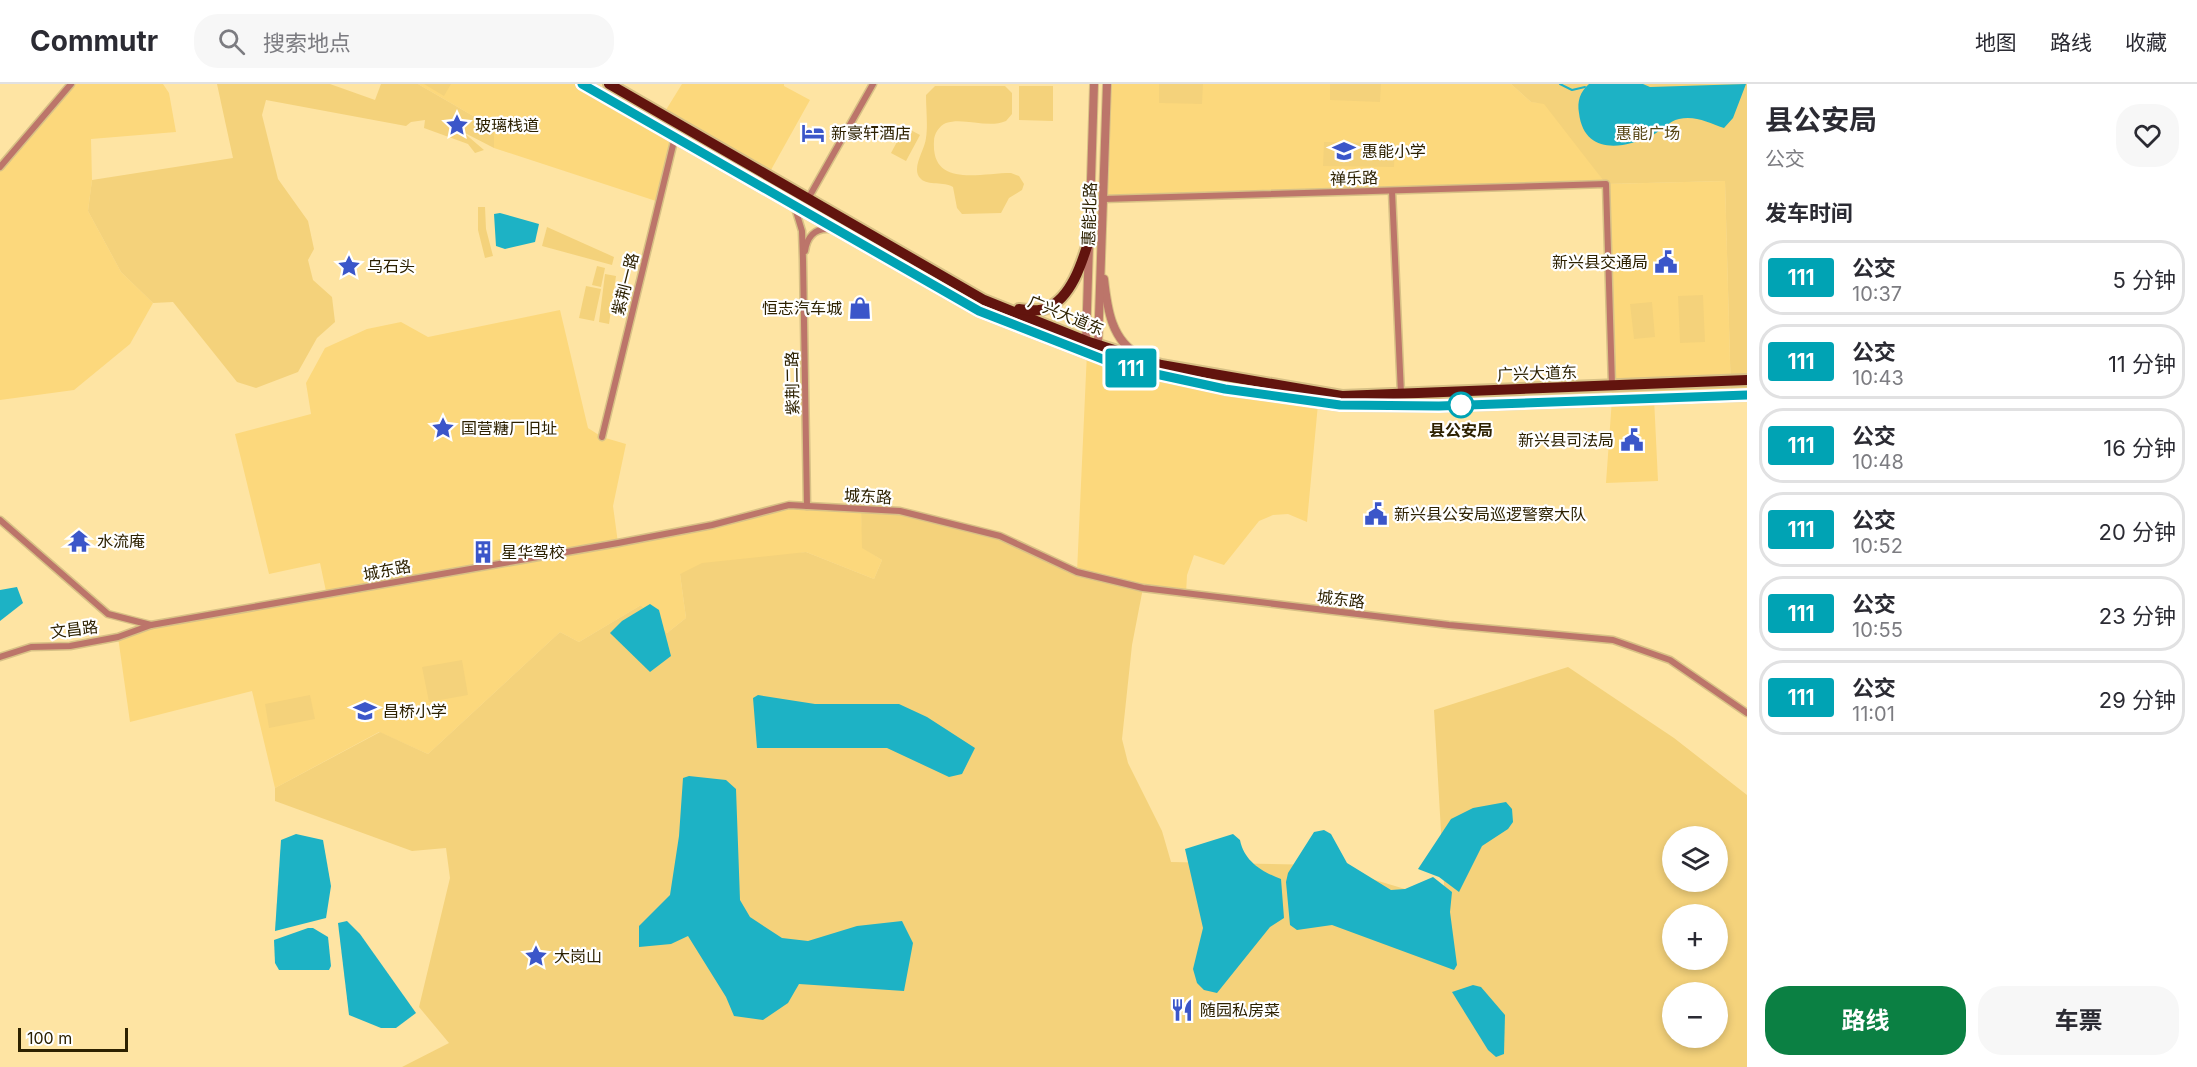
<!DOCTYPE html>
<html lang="zh">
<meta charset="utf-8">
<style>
:root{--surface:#fff;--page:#f7f7f7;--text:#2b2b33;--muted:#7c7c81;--line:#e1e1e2;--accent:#0b8043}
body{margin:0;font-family:Inter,"Noto Sans SC",sans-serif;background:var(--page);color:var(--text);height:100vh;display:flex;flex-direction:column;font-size:22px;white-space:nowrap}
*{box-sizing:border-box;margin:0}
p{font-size:20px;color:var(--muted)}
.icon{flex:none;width:33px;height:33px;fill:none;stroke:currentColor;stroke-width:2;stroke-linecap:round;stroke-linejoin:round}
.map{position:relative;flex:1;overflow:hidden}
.side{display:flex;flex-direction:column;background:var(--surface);width:450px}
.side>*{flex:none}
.badge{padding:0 12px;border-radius:4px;font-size:21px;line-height:39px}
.tools{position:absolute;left:1662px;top:742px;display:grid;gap:12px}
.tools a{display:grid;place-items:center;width:66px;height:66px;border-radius:50%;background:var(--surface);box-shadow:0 3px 9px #0003;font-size:30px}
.scale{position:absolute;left:18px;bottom:15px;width:110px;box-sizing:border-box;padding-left:6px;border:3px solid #2d2100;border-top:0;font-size:16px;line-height:21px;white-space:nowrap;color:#2d2100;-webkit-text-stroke:4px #fff;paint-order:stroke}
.map>.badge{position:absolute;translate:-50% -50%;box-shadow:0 0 0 3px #fff}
h2{padding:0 18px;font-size:22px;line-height:54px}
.round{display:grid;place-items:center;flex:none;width:63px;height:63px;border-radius:24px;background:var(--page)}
.overview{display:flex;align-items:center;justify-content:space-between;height:102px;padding:0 18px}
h1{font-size:28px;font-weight:700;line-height:45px}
.cta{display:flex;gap:12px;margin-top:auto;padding:12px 18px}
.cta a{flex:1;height:69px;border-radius:24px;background:var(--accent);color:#fff;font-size:24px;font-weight:700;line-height:69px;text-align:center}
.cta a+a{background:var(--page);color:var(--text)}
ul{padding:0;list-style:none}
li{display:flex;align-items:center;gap:18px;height:75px;margin:0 12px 9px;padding:0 6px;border:3px solid var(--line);border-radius:24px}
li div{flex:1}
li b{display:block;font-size:22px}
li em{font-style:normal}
li .badge{min-width:66px;font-weight:700;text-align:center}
header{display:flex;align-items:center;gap:36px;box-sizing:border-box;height:84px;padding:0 30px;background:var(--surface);border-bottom:2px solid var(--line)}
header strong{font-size:28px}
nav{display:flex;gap:33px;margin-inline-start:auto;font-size:21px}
.search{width:420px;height:54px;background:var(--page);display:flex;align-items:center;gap:15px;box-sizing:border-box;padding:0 21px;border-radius:24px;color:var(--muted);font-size:22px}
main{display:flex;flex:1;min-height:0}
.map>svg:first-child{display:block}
.built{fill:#fcd87c}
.green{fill:#f4d27b;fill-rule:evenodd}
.water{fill:#1db2c5}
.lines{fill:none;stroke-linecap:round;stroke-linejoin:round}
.stream{stroke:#1db2c5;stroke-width:2}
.minor-casing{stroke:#d8c186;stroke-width:9}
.tertiary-casing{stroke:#d8c186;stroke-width:10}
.trunk-casing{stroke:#d8c186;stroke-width:14}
.minor{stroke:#bc756a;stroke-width:6}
.tertiary{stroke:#bc756a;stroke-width:8}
.trunk{stroke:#62140e;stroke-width:10}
.line-casing{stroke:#fff;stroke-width:14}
.line{stroke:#00a3b4;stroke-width:9}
.stop-dot{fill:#fff;stroke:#00a3b4;stroke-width:3}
.labels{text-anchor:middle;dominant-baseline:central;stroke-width:4.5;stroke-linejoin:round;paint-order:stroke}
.poi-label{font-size:16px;fill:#2d2100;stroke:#fff;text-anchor:start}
.park-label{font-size:16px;fill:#574614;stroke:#fff}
.street-label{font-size:16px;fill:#2d2100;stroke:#fff}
.stop-label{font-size:16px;font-weight:bold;fill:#2d2100;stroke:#fff}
</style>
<header>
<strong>Commutr</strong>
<div class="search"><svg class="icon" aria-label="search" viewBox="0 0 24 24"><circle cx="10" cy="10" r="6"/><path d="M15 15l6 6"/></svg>搜索地点</div>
<nav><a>地图</a><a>路线</a><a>收藏</a></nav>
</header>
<main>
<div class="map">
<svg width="1747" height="983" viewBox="0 0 1747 983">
<rect width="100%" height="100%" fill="#fee4a3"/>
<g class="built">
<path d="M 71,0 L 163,0 L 169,9 L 176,48 L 91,55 L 92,96 L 88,127 L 121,188 L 153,219 L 130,260 L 74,306 L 0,316 L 0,83 Z"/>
<path d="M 418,0 L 582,0 L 656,42 L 682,0 L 784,0 L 784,2 L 810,16 L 762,102 L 675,53 L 659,118 L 494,64 L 494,44 Z"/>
<path d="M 1107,0 L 1511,0 L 1531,18 L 1544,19 L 1558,34 L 1606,100 L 1725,97 L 1731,312 L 1654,314 L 1658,397 L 1606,399 L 1612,315 L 1606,101 L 1103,115 Z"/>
<path d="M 560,226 L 588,344 L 602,353 L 626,360 L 613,422 L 618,459 L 789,421 L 861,425 L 863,464 L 882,476 L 874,495 L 806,468 L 680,490 L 686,534 L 667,549 L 641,521 L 579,558 L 560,548 L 428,670 L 379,648 L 275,704 L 252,607 L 130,638 L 118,553 L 151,541 L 327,512 L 320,479 L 269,490 L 235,350 L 311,330 L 306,299 L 325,264 L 367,245 L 401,238 L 428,253 Z"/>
<path d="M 1087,268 L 1105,276 L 1318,320 L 1307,438 L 1288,430 L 1273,431 L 1259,437 L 1224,481 L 1194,471 L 1187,491 L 1186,510 L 1077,488 Z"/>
</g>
<g class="green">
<path d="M 217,0 L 330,0 L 375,16 L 381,0 L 418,0 L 494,44 L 494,64 L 463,48 L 484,66 L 475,69 L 468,60 L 424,44 L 425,36 L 411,38 L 406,42 L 266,16 L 262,31 L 278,95 L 308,137 L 314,165 L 308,176 L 313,196 L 332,213 L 335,238 L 317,254 L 298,288 L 256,304 L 237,298 L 173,218 L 153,219 L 121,188 L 88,127 L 92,96 L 233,74 Z"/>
<path d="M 424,0 L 451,0 L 444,12 Z"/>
<path d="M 1159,0 L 1203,0 L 1202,20 L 1159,19 Z"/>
<path d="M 1330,0 L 1381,0 L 1380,18 L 1330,16 Z"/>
<path d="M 1511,0 L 1747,0 L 1747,311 L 1731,312 L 1725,97 L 1606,100 L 1544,20 L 1531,18 Z"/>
<path d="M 935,2 L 1005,2 L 1012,9 L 1012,30 L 1006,37 C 988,45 964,33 946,39 C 939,42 934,50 934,57 C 931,104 979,89 1011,89 L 1019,92 L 1024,100 L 1022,106 L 1009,114 L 1001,129 L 962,130 L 957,124 L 953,103 C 944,97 928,102 921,95 C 910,85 925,66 926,54 C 928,41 926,25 926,11 Z"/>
<path d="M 1019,2 L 1053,2 L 1053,37 L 1019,36 Z"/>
<path d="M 905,43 L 920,51 L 906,77 L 891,69 Z"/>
<path d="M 1324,58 L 1395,59 L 1394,83 L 1323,82 Z"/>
<path d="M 478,123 L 485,123 L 486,145 L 493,172 L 485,174 L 478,146 Z"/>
<path d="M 547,143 L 614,173 L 612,181 L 542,162 Z"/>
<path d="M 597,182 L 605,184 L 601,203 L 592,201 Z"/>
<path d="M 605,190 L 616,192 L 609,240 L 599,238 Z"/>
<path d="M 586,202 L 601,205 L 594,237 L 579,234 Z"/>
<path d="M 1703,211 L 1705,258 L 1680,259 L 1678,212 Z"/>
<path d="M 1652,218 L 1655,253 L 1634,255 L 1630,220 Z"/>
<path d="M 861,425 L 900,427 L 1000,452 L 1077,488 L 1143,504 L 1132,561 L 1122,655 L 1128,679 L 1162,747 L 1171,778 L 1325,781 L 1445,817 L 1434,626 L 1568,583 L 1674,654 L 1747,711 L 1747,983 L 402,983 L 449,959 L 419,923 L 450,794 L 446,764 L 412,767 L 275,717 L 275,704 L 380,648 L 428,670 L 560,548 L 579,558 L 641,521 L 667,549 L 686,534 L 680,490 L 702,479 L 806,468 L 874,495 L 882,476 L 862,464 ZM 1672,753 L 1718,753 L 1718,798 L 1672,798 ZM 1672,831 L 1718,831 L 1718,876 L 1672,876 ZM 1672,909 L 1718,909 L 1718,954 L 1672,954 Z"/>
<path d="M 462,576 L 468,611 L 429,618 L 422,583 Z"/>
<path d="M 310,611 L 315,635 L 269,644 L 265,620 Z"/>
</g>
<g class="water">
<path d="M 1589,0 L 1643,0 L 1650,3 L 1746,0 L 1733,34 L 1724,44 C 1709,39 1695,31 1679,35 C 1669,37 1661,47 1651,52 C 1623,65 1584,71 1579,29 C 1577,17 1580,8 1589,0 Z"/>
<path d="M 500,129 L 539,140 L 535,158 L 505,165 L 496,162 L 494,130 Z"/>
<path d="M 17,503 L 23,519 L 0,537 L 0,506 Z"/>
<path d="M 650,520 L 659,526 L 671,572 L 650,588 L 610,549 L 622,537 Z"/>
<path d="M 758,611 L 815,620 L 899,620 L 927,633 L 975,664 L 962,690 L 949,693 L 887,664 L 757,664 L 753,614 Z"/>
<path d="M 689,692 L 726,696 L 736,705 L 740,816 L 750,833 L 782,854 L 808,857 L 857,842 L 902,837 L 913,859 L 904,907 L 799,900 L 788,919 L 763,936 L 734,932 L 726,913 L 688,852 L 671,860 L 639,863 L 639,842 L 670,811 L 679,752 L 683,694 Z"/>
<path d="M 1506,718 L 1512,725 L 1513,738 L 1508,745 L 1482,762 L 1459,808 L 1439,793 L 1418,785 L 1451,735 L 1473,724 Z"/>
<path d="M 1324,746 L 1331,750 L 1347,779 L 1391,806 L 1405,805 L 1433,793 L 1452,808 L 1450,828 L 1457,881 L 1454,886 L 1332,841 L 1297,846 L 1290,841 L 1286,798 L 1288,789 L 1314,748 Z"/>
<path d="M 296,750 L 323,756 L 331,802 L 326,834 L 275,847 L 281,756 Z"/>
<path d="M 1233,750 L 1240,756 C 1244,777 1262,788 1281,795 L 1284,834 L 1270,843 L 1217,909 L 1204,906 L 1197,899 L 1193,885 L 1203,844 L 1185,765 Z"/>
<path d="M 347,837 L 360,850 L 416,929 L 396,944 L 381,944 L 349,931 L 338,839 Z"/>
<path d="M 308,844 L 313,844 L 328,853 L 331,882 L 329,886 L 279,886 L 275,879 L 274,856 Z"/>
<path d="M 1473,901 L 1481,903 L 1505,931 L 1504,970 L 1496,973 L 1488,966 L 1452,908 Z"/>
</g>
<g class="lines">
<path class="stream" d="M 1560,0 L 1572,6 L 1585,3"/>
<g class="minor-casing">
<g id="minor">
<path d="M 0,83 L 71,0"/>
<path d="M 1392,107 L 1401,310"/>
<path d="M 809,113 L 873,0"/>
<path d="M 1103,115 L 1606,100 L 1612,301"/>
<path d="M 795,124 L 802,147 L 803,176 L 807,422"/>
<path d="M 805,167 C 807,153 815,144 829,145"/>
<path d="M 602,353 L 675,53"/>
<path d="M 0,436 L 108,530 L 151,541 L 618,459 L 712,441 L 789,421 L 900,427 L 1000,452 L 1077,488 L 1143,504 L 1449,541 L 1613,556 L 1670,576 L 1747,629"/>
<path d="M 0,573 L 31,563 L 70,562 L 118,553 L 151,541"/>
</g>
</g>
<g class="tertiary-casing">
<g id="tertiary">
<path d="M 1104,195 C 1107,223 1111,258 1141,272"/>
<path d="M 1086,257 L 1094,0"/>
<path d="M 1098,261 L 1107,0"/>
</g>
</g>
<g class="trunk-casing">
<g id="trunk">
<path d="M 582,0 L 979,227 L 1105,276 L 1142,287 L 1225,305 L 1340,321 L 1439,322 L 1747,311"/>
<path d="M 609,0 L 984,216 L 1086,257 L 1161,281 L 1342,312 L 1747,296"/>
<path d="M 1019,225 C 1028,226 1038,228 1047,224 C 1071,214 1082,179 1089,156"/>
</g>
</g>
<use href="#minor" class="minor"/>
<use href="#tertiary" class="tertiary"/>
<use href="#trunk" class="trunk"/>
</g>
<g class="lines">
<g class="line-casing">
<path id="line" d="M 582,0 L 979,227 L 1105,276 L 1142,287 L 1225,305 L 1340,321 L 1439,322 L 1747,311"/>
</g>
<use href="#line" class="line"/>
</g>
<defs>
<g id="sight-bare" transform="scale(1.8)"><path d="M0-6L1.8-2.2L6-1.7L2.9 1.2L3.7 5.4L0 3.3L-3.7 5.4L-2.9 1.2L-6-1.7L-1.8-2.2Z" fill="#3b56c9" stroke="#fff" stroke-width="2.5" paint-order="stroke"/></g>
<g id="hotel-bare" transform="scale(1.8)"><path d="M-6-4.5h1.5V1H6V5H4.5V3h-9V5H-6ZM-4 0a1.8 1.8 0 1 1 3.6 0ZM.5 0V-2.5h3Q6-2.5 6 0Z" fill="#3b56c9" stroke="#fff" stroke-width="2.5" paint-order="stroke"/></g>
<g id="school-bare" transform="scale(1.8)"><path d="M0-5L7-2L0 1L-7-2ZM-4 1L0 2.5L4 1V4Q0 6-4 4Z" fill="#3b56c9" stroke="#fff" stroke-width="2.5" paint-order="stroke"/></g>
<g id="civic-bare" transform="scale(1.8)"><path d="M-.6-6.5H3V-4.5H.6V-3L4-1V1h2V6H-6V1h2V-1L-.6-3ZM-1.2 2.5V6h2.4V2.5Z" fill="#3b56c9" stroke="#fff" stroke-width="2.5" paint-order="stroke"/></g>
<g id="shop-bare" transform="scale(1.8)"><path d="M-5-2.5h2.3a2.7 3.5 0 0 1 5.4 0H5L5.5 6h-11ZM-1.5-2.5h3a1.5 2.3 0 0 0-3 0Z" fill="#3b56c9" stroke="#fff" stroke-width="2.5" paint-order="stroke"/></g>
<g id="temple-bare" transform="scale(1.8)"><path d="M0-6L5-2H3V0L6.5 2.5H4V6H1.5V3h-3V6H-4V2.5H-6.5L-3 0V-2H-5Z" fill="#3b56c9" stroke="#fff" stroke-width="2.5" paint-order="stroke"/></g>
<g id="building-bare" transform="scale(1.8)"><path d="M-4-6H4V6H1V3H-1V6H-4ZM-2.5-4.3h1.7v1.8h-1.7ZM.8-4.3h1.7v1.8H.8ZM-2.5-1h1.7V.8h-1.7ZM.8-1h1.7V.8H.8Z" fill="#3b56c9" stroke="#fff" stroke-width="2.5" paint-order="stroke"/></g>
<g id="restaurant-bare" transform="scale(1.8)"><path d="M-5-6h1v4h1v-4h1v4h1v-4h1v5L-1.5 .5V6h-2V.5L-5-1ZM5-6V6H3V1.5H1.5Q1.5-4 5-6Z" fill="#3b56c9" stroke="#fff" stroke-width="2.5" paint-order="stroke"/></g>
</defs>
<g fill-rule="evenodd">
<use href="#sight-bare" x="457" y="41"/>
<use href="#hotel-bare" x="813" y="49"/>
<use href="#school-bare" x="1344" y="67"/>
<use href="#civic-bare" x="1666" y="178"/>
<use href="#sight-bare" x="349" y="182"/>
<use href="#shop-bare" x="860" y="224"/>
<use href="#sight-bare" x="443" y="344"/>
<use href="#civic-bare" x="1632" y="356"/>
<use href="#civic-bare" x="1376" y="430"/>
<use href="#temple-bare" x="79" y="457"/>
<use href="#building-bare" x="483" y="468"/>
<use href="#school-bare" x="365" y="627"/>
<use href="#sight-bare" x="536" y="872"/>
<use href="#restaurant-bare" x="1182" y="926"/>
</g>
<circle class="stop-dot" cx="1461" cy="321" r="12"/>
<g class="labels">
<g class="poi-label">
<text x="475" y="41">玻璃栈道</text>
<text x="831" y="49">新豪轩酒店</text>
<text x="1362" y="67">惠能小学</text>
<text x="1648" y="178" text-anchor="end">新兴县交通局</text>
<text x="367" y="182">乌石头</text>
<text x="842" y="224" text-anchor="end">恒志汽车城</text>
<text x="461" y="344">国营糖厂旧址</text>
<text x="1614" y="356" text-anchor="end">新兴县司法局</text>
<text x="1394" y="430">新兴县公安局巡逻警察大队</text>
<text x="97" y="457">水流庵</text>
<text x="501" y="468">星华驾校</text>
<text x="383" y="627">昌桥小学</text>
<text x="554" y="872">大岗山</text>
<text x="1200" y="926">随园私房菜</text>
</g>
<g class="park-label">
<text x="1648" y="49">惠能广场</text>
</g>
<g class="street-label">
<text transform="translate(1354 94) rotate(-2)">禅乐路</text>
<text transform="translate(1089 130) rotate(-88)">惠能北路</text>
<text transform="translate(625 200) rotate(-76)">紫荆一路</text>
<text transform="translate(1066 231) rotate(22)">广兴大道东</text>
<text transform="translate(1537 289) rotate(-2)">广兴大道东</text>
<text transform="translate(792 299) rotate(-91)">紫荆二路</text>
<text transform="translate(868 412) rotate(3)">城东路</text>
<text transform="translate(387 486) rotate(-11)">城东路</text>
<text transform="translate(1341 515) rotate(7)">城东路</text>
<text transform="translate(74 545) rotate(-7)">文昌路</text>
</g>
<g class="stop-label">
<text x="1461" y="346">县公安局</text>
</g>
</g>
</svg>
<div class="tools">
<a><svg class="icon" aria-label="layers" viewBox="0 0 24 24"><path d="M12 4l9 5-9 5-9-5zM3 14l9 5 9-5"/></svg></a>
<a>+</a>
<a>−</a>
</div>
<div class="scale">100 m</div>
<b class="badge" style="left:1131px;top:284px;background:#00a3b4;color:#fff">111</b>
</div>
<section class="side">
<div class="overview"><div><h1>县公安局</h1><p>公交</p></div><a class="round"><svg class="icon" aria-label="heart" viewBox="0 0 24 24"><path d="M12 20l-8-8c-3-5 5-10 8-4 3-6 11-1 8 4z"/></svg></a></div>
<h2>发车时间</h2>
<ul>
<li><span class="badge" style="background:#00a3b4;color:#fff">111</span><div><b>公交</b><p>10:37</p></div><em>5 分钟</em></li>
<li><span class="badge" style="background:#00a3b4;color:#fff">111</span><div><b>公交</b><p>10:43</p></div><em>11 分钟</em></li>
<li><span class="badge" style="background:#00a3b4;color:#fff">111</span><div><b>公交</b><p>10:48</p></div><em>16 分钟</em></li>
<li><span class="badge" style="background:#00a3b4;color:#fff">111</span><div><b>公交</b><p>10:52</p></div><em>20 分钟</em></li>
<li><span class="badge" style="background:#00a3b4;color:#fff">111</span><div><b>公交</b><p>10:55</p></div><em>23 分钟</em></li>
<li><span class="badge" style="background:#00a3b4;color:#fff">111</span><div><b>公交</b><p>11:01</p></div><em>29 分钟</em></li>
</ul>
<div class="cta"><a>路线</a><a>车票</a></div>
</section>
</main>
